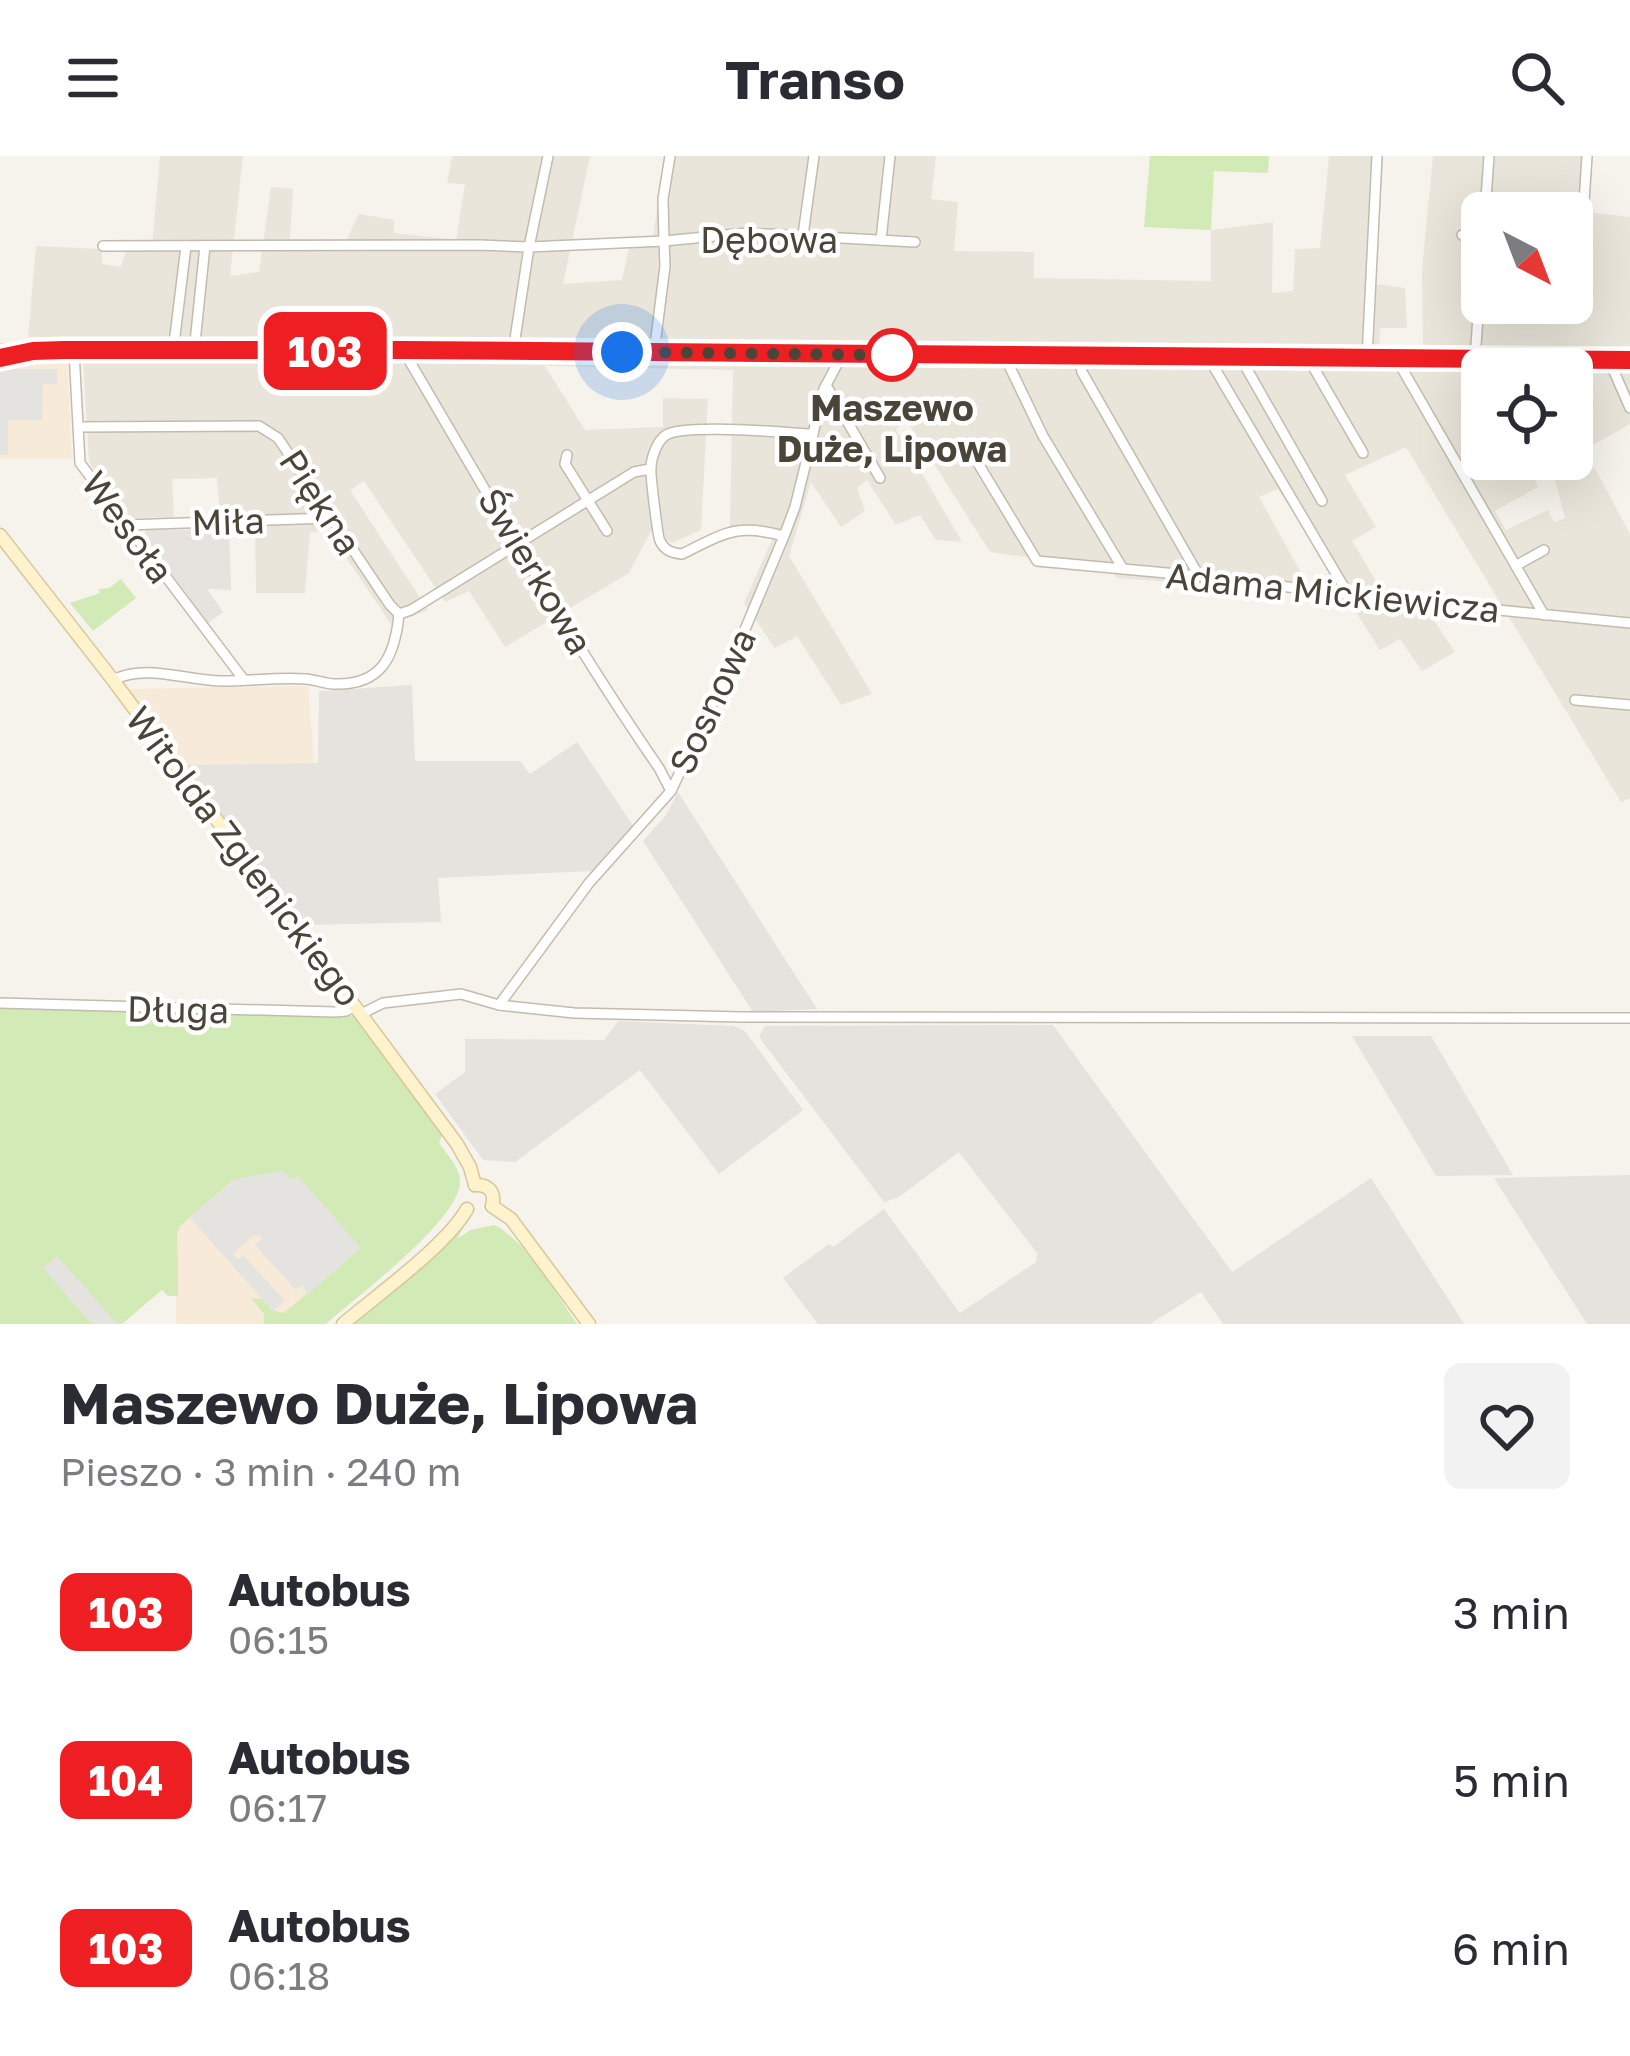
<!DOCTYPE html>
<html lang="pl">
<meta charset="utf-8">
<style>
:root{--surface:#fff;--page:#f2f2f3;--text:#2b2b33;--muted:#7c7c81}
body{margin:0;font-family:"Golos Text",sans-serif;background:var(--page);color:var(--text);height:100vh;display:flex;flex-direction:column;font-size:45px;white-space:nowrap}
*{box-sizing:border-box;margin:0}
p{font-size:39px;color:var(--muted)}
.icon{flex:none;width:66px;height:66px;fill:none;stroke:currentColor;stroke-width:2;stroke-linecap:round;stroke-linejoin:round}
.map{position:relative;height:1168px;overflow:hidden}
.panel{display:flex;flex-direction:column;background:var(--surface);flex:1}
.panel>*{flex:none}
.badge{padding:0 24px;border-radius:18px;font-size:42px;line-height:78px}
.needle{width:78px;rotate:138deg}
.tools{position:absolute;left:1461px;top:36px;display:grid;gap:24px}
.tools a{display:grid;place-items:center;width:132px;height:132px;border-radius:18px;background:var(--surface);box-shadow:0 12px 48px #0002;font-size:60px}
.you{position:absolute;width:60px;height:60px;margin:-30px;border:9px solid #fff;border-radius:50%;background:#1a73e8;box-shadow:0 0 0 18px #1a73e833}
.map>.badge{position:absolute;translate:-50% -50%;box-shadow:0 0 0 6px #fff}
.round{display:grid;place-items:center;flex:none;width:126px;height:126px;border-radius:18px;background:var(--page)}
.overview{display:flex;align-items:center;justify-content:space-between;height:204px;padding:0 60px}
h1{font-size:57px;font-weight:700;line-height:90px}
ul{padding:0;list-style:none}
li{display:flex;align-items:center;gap:36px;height:168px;padding:0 60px}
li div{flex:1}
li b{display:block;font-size:45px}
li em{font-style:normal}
li .badge{min-width:132px;font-weight:700;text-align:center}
header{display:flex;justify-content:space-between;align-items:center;height:156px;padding:0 60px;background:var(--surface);font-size:54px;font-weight:700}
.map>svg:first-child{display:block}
.residential{fill:#eae5da;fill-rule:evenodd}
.commercial{fill:#f7ead8}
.industrial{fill:#e6e2dd}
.green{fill:#d2eab5}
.parking{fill:#e5e3e0}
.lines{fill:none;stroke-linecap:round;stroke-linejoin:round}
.street-casing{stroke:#c2bbae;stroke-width:12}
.secondary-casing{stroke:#d6c79b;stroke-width:15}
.street{stroke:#fff;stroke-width:9}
.secondary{stroke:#fff3cd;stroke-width:12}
.line-casing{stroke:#fff;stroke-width:27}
.line{stroke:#ee1f23;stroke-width:18}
.walk{stroke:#4b4439;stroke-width:12;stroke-dasharray:0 21.6}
.stop-dot{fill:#fff;stroke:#ee1f23;stroke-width:6}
.labels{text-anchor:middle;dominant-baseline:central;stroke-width:9;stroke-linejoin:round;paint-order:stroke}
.street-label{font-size:36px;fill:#4b4439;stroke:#fff}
.stop-label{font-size:36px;font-weight:bold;fill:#4b4439;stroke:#fff}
</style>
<header><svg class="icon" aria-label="menu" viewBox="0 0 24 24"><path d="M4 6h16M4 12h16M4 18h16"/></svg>Transo<svg class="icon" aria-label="search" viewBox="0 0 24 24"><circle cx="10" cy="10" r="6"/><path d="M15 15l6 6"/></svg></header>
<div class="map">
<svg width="1630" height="1168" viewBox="0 0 1630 1168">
<rect width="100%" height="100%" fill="#f6f3ec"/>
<path class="residential" d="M 160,0 L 243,0 L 230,120 L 259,116 L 271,31 L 293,33 L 290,83 L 347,83 L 359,58 L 394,64 L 394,77 L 456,84 L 465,28 L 447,27 L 452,0 L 590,0 L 563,128 L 622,124 L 630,88 L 652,88 L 665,0 L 936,0 L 931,43 L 958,46 L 954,95 L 1034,96 L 1034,122 L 1211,125 L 1211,74 L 1273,66 L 1272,137 L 1293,135 L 1295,93 L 1320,92 L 1329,0 L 1383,0 L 1376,128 L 1405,132 L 1407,172 L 1380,172 L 1379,198 L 1423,191 L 1422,113 L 1433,0 L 1591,0 L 1587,56 L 1630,61 L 1630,268 L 1586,293 L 1572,267 L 1572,213 L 1482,213 L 1482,303 L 1526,303 L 1538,331 L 1495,355 L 1506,374 L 1548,354 L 1554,366 L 1565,362 L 1554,320 L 1595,312 L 1630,378 L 1630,642 L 1621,646 L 1406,291 L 1345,319 L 1376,371 L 1352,385 L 1380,432 L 1417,439 L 1455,496 L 1422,515 L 1400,483 L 1380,494 L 1278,333 L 1259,341 L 1314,440 L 1256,432 L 1117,422 L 1111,413 L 990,396 L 907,265 L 896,273 L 962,386 L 936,384 L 920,359 L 896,369 L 867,324 L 857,332 L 865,355 L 841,371 L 811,326 L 789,400 L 872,538 L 841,549 L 797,480 L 775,492 L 744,447 L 775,377 L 730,371 L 733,214 L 545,210 L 585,274 L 663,271 L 663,242 L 708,243 L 701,374 L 672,387 L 651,375 L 629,417 L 505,491 L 469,435 L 445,446 L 364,325 L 350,334 L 428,454 L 391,468 L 328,375 L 310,376 L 305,437 L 256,437 L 255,369 L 221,370 L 217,322 L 172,323 L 174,361 L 129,362 L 89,306 L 82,186 L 28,181 L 36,90 L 102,93 L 102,108 L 121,111 L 127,91 L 152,91 ZM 1482,57 L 1572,57 L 1572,147 L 1482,147 Z"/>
<g class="commercial">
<path d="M 67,207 L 72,303 L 0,303 L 0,210 Z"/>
<path d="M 308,530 L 314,607 L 183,609 L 127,533 Z"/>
<path d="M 237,1020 L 396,1102 L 319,1168 L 176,1168 L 176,1073 Z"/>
</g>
<g class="industrial">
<path d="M 229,373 L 231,434 L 207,433 L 223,456 L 208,467 L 144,380 L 146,374 Z"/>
<path d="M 412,529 L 415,605 L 520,605 L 530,618 L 577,586 L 634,671 L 594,715 L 438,722 L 441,766 L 303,769 L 183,609 L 318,607 L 319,535 Z"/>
<path d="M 678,636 L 817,853 L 753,856 L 643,685 L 666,659 Z"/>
<path d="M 618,865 L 734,870 L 745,875 L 803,954 L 719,1018 L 640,914 L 515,1006 L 483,1004 L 435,938 L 465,916 L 465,883 L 604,884 Z"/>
<path d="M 1053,869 L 1232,1116 L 1371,1022 L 1464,1168 L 1223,1168 L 1201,1136 L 1150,1168 L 818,1168 L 783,1122 L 829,1088 L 833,1091 L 884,1053 L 960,1157 L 1036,1106 L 1037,1097 L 959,996 L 899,1041 L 884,1046 L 759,881 L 765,870 Z"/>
<path d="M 1352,880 L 1431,880 L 1513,1019 L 1436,1020 Z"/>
<path d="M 1630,1019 L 1630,1168 L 1587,1168 L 1494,1022 Z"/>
</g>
<g class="green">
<path d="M 1150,0 L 1269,0 L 1268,17 L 1214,15 L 1211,74 L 1144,71 Z"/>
<path d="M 121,423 L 136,442 L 93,475 L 70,447 L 100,437 L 99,433 L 109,432 Z"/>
<path d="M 0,851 L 353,860 L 360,864 L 442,979 L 439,987 C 447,998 462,1014 460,1028 C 455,1068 358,1139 326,1168 L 264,1168 L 264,1158 L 251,1142 L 262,1143 L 273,1155 L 284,1157 L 360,1093 L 297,1021 L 293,1024 L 281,1015 L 232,1025 L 180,1070 L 177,1077 L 178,1140 L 168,1140 L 162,1134 L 122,1168 L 117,1168 L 57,1101 L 44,1113 L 92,1168 L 0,1168 Z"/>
<path d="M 494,1069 C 526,1084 556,1138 577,1168 L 351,1168 L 463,1072 L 457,1083 L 470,1074 Z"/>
</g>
<g class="parking">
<path d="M 0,213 L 57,213 L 57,228 L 43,228 L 42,264 L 8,264 L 8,299 L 0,299 Z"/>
<path d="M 281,1015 L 293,1023 L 298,1020 L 361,1092 L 307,1139 L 303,1129 L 296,1134 L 255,1089 L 262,1082 L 258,1079 L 252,1080 L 233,1098 L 238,1103 L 243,1099 L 285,1145 L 273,1155 L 190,1062 L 235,1023 Z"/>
<path d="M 57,1100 L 93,1141 L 117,1168 L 92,1168 L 43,1112 Z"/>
</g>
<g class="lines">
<g class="street-casing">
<g id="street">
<path d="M 1485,57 L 1489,0"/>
<path d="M 1572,78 L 1582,77 L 1587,0"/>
<path d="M 803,79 L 814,0"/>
<path d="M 1462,79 L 1482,81"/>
<path d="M 881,84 L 890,0"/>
<path d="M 103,90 L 480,89 L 529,91 L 664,85 L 663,43 L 670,0"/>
<path d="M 403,194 C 486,335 566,477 659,612 L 671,635"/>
<path d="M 74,195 L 80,307 L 244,524"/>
<path d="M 173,196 L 186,90"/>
<path d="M 194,196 L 205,90"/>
<path d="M 513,196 L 529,91 L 548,0"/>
<path d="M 654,197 L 665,110 L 664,85 L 747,77 L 915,86"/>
<path d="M 1004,199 L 1043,280 L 1123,413"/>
<path d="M 1079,200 L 1082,216 L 1199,420"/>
<path d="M 1208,201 L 1348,438"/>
<path d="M 1240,201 L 1322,345"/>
<path d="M 1308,202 L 1363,297"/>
<path d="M 1367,202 L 1377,0"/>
<path d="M 1400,202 L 1400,209 L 1544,459"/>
<path d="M 1475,203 L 1482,104"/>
<path d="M 1609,204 L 1630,252"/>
<path d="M 826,229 L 880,322"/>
<path d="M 78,271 L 259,270 L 278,282 L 390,449 L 399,458"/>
<path d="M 567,299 L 565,308 L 607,375"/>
<path d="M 979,309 L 1037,405 L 1199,420 L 1368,441 L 1630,467"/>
<path d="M 126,369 L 330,362"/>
<path d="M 784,380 C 736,367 725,377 682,398 C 672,397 665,395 660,385 C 658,382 650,318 651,312 C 651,302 657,285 666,279 C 684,267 787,277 813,278"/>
<path d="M 1517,409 L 1544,394"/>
<path d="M 399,458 L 411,454 L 634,316 L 650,313"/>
<path d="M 113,524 C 146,507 187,525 222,525 C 250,525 278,521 306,523 C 315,524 324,527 333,528 C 382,530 395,500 399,458"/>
<path d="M 1575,544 L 1630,549"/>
<path d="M 0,847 L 335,856 L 346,855 L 355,850"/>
<path d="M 499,849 L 589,727 L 671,635 L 726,519 L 784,380 L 795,351 L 824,233 L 842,199"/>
<path d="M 361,858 L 383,847 L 461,838 L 499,849 L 574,857 L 741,861 L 1630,862"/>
</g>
</g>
<g class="secondary-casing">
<g id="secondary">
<path d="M 0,195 L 403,194 L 1630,204"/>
<path d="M 0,379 L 113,524 L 457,988 L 470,1011 L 475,1029"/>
<path d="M 475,1029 C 489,1028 496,1037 492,1050"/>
<path d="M 492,1050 L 511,1063 L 589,1168"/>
<path d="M 343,1168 C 377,1139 447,1089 467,1053"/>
</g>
</g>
<use href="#street" class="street"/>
<use href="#secondary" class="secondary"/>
</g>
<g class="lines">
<g class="line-casing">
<path id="line" d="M 0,202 L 33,195 L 64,194 L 403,194 L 1630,204"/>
</g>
<use href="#line" class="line"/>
<path class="walk" d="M 622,196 L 892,199"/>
</g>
<circle class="stop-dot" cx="892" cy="199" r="24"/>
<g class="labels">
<g class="street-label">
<text x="769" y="83">Dębowa</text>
<text transform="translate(321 346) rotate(57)">Piękna</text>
<text transform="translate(228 365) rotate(-2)">Miła</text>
<text transform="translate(128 371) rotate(54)">Wesoła</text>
<text transform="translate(536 415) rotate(59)">Świerkowa</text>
<text transform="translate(1333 436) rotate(6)">Adama Mickiewicza</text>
<text transform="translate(712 545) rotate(-65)">Sosnowa</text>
<text transform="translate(244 700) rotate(53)">Witolda Zglenickiego</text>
<text transform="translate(178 853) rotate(1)">Długa</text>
</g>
<g class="stop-label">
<text x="892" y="251">Maszewo<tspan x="892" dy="41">Duże, Lipowa</tspan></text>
</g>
</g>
</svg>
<div class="tools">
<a><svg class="needle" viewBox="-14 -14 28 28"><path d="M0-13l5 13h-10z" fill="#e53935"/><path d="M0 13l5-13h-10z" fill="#7c7c81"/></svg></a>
<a><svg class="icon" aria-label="locate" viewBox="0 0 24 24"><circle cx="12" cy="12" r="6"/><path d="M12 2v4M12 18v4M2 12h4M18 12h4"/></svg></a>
</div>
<div class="you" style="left:622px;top:196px"></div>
<b class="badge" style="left:325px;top:195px;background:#ee1f23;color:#fff">103</b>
</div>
<section class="panel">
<div class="overview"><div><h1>Maszewo Duże, Lipowa</h1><p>Pieszo · 3 min · 240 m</p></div><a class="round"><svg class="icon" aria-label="heart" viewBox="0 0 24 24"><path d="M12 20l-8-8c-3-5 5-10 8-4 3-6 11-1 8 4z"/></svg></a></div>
<ul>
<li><span class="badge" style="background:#ee1f23;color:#fff">103</span><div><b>Autobus</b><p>06:15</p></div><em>3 min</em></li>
<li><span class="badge" style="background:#ee1f23;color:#fff">104</span><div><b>Autobus</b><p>06:17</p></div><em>5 min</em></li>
<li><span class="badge" style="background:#ee1f23;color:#fff">103</span><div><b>Autobus</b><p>06:18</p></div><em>6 min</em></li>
</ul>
</section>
